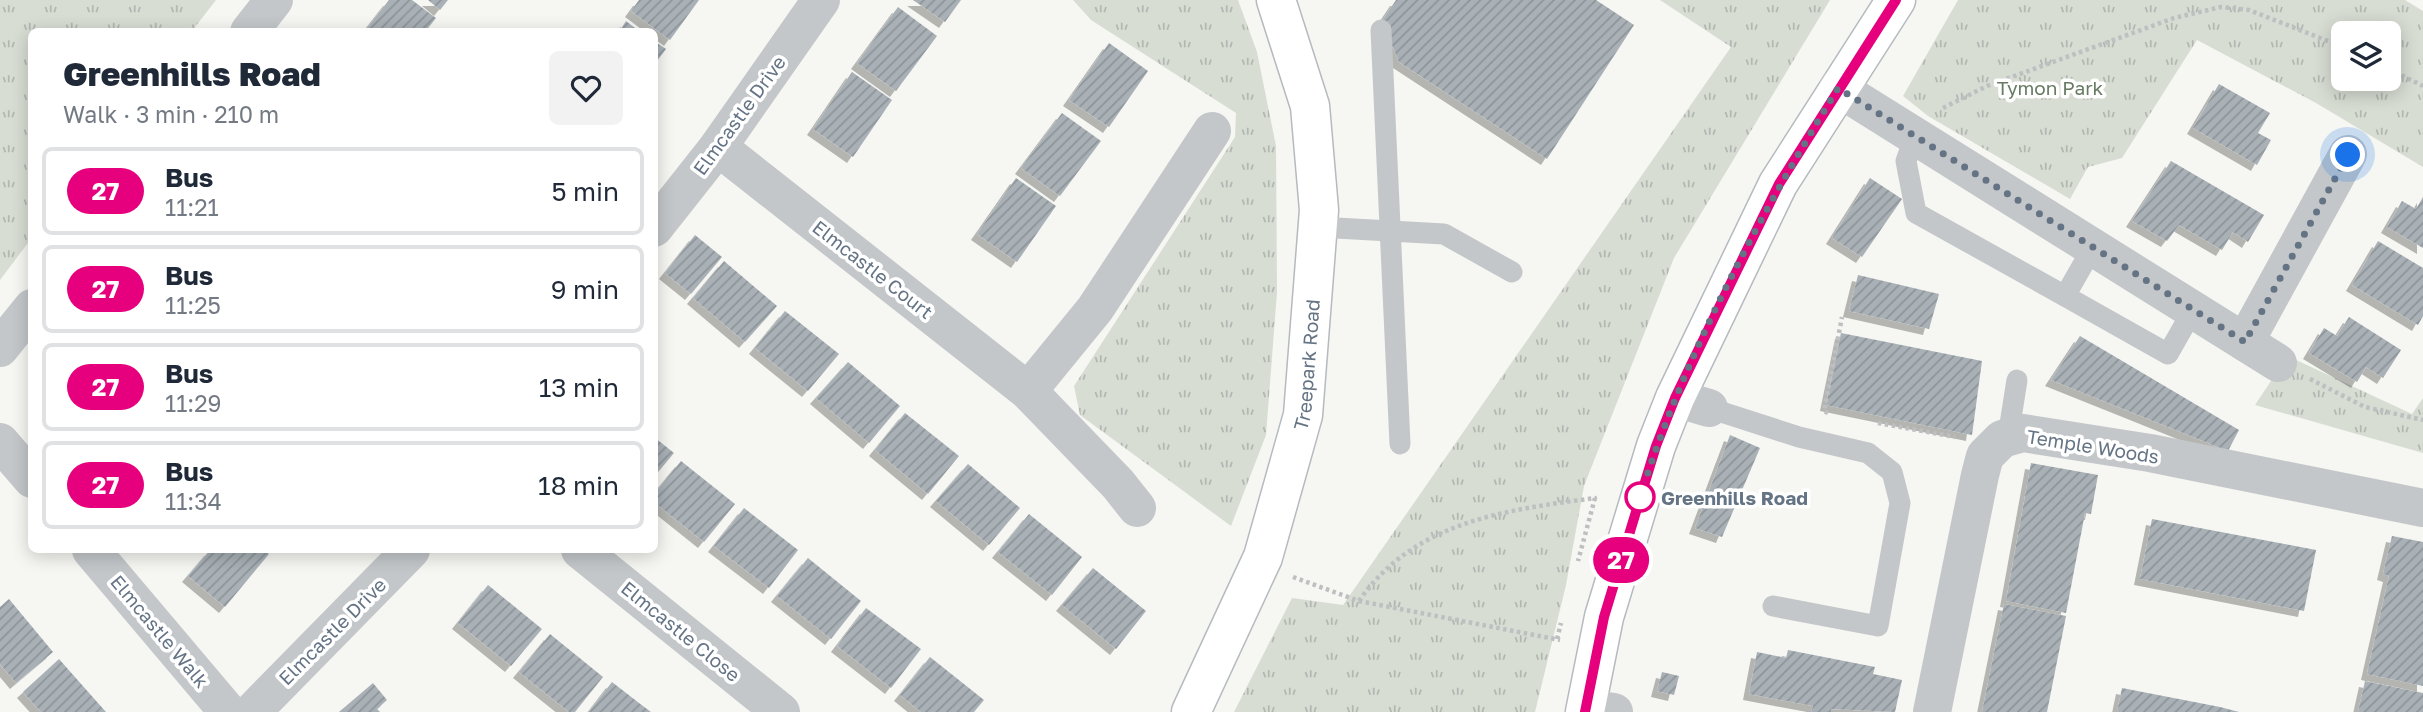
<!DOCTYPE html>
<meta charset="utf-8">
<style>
:root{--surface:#fff;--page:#f2f2f3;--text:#1f2937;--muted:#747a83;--line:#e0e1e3}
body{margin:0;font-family:"Golos Text",sans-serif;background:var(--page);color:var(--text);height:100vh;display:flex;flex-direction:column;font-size:26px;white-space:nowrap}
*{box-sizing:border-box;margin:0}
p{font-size:23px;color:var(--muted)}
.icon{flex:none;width:38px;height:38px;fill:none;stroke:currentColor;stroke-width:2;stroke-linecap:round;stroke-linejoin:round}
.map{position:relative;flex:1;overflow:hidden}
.panel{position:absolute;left:28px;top:28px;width:630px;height:525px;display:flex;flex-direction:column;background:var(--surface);border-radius:10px;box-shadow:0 4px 18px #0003}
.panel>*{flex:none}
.badge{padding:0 14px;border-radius:23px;font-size:24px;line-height:46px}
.fabs{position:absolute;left:2331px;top:21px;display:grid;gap:14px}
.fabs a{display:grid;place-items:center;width:70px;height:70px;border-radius:10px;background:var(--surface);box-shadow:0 4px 18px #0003;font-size:35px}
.you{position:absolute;width:35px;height:35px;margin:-18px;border:5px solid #fff;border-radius:50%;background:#1a73e8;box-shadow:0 0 0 10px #1a73e833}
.map>.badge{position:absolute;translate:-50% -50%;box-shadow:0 0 0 4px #fff}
.round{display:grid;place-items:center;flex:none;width:74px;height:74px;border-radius:10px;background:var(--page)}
.headline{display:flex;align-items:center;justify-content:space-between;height:119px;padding:0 35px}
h1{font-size:33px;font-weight:800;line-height:52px}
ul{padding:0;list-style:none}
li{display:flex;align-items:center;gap:21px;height:88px;margin:0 14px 10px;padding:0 21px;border:4px solid var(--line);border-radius:10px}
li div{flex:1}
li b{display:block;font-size:26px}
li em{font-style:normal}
li .badge{min-width:77px;font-weight:700;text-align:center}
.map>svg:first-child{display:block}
.grass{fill:url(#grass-tufts);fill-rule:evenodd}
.building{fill:url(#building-hatch);filter:url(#shadow)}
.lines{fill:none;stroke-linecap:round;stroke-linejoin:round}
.secondary-casing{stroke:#b5babf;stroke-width:41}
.path{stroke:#bdbfc1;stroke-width:4.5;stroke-dasharray:3.5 3.5;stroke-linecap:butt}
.lane{stroke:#c3c7ca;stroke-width:21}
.street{stroke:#c3c7ca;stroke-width:38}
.secondary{stroke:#fff;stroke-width:38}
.line-casing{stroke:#fff;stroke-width:16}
.line{stroke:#e6007e;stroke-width:10}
.walk{stroke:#647485;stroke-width:7;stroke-dasharray:0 12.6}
.stop-dot{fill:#fff;stroke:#e6007e;stroke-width:3.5}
.labels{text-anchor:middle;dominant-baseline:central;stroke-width:7;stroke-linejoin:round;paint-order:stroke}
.park-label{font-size:19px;fill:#677b63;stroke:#fff}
.street-label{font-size:19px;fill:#647485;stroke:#fff}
.stop-label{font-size:19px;font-weight:bold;fill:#647485;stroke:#fff;text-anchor:start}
</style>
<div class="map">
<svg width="2423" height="712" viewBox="0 0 2423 712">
<defs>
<pattern id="grass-tufts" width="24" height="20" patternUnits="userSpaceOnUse" patternTransform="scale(1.75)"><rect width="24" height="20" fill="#d7ddd3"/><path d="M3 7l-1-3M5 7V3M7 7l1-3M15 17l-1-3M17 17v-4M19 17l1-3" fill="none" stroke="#b2b8b1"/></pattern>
<pattern id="building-hatch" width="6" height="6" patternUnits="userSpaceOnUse" patternTransform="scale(1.75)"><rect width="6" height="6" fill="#a9b1b7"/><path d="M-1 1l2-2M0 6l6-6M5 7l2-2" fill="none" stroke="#8d959a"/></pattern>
<filter id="shadow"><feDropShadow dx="-6" dy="6" stdDeviation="0" flood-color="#0004"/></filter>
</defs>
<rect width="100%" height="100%" fill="#f6f6f2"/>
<g class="grass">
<path d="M 0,0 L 216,0 L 192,31 L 32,32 L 31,239 L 0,280 Z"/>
<path d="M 1073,0 L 1238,0 L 1257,52 L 1276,146 L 1277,292 L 1266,435 L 1231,526 L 1080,415 L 1074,386 L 1235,137 L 1236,113 L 1091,20 Z"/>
<path d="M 1660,0 L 1830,0 L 1674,258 L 1584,486 L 1566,585 L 1535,712 L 1234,712 L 1292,598 L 1343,605 L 1731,47 Z"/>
<path d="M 1958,0 L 2405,0 L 2423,11 L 2423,167 L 2316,103 L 2197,40 L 2122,158 L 2088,167 L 2070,199 L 1928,116 L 1903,96 ZM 2389,33 L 2389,79 L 2343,79 L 2343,33 Z"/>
<path d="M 2294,359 L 2412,414 L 2423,398 L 2423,453 L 2255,405 L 2275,375 Z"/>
</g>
<g class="building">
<path d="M 389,0 L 412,0 L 436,18 L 425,32 L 364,32 Z"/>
<path d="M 428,0 L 448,0 L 440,10 Z"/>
<path d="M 639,0 L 699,0 L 670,40 L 631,11 Z"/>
<path d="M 913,0 L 961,0 L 945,22 Z"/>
<path d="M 1396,0 L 1596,0 L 1634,25 L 1547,159 L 1399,62 L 1382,21 Z"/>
<path d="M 898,7 L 937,36 L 896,91 L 857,63 Z"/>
<path d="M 626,21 L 640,32 L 619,32 Z"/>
<path d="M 654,41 L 666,49 L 654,65 Z"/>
<path d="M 1109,43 L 1148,71 L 1109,127 L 1069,100 Z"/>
<path d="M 852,72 L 892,100 L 853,157 L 813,129 Z"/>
<path d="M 2219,84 L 2270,113 L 2258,133 L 2271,140 L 2257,165 L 2193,128 Z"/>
<path d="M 1062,113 L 1101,141 L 1060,196 L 1021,168 Z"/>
<path d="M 2171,161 L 2264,215 L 2248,242 L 2233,232 L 2222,250 L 2179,225 L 2167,241 L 2132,221 Z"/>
<path d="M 1016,178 L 1056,206 L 1017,262 L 977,234 Z"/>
<path d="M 1870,178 L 1902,199 L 1862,257 L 1832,238 Z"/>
<path d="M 2423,197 L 2423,248 L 2387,227 L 2402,201 L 2416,209 Z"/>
<path d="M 695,235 L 722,257 L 691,294 L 665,273 Z"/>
<path d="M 2378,241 L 2423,268 L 2423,316 L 2418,325 L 2352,285 Z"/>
<path d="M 724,261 L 777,306 L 745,342 L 693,298 Z"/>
<path d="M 1858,275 L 1939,294 L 1929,329 L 1849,311 Z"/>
<path d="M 785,311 L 839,354 L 808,391 L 755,348 Z"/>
<path d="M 2349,317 L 2401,350 L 2383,378 L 2366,367 L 2357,382 L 2309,353 L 2324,328 L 2337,336 Z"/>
<path d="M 1841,333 L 1982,361 L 1972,435 L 1826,405 Z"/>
<path d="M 2080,336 L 2239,430 L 2228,451 L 2051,380 Z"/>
<path d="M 848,362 L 900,406 L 869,443 L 816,398 Z"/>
<path d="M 905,413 L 959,456 L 928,494 L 875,450 Z"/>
<path d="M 1730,435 L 1760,448 L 1722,537 L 1695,528 Z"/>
<path d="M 654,437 L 674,453 L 654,477 Z"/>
<path d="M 681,461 L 735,504 L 704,542 L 654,502 L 654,494 Z"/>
<path d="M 2031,463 L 2098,475 L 2091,514 L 2085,513 L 2066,613 L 2006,601 Z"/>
<path d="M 968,464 L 1020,508 L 989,545 L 936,501 Z"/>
<path d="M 744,508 L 798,550 L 769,588 L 714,546 Z"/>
<path d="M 1029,514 L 1082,557 L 1052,595 L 998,552 Z"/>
<path d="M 2152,519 L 2316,550 L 2304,611 L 2140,579 Z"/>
<path d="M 2392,536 L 2423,542 L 2423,686 L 2367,674 L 2389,576 L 2383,574 Z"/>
<path d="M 210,550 L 264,550 L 269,554 L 225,607 L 188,576 Z"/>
<path d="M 808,558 L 861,601 L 831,639 L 777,596 Z"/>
<path d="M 1093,568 L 1146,611 L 1116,649 L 1062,605 Z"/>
<path d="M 488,585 L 542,629 L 511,666 L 458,623 Z"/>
<path d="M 9,599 L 53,652 L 16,683 L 0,664 L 0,607 Z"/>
<path d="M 2004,604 L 2066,616 L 2047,712 L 1982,712 Z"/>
<path d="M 866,608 L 921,649 L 891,688 L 837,646 Z"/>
<path d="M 550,634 L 603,677 L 575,712 L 569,712 L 519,672 Z"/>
<path d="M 1788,650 L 1875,667 L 1873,674 L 1902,680 L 1895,712 L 1831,709 L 1831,712 L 1811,712 L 1813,706 L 1749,694 L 1757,652 L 1786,658 Z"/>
<path d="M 930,657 L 984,700 L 974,712 L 921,712 L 900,695 Z"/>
<path d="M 59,659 L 82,685 L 106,712 L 41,712 L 23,692 Z"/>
<path d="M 1662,672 L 1679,676 L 1674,695 L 1657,691 Z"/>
<path d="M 2365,681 L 2423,693 L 2423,712 L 2358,712 Z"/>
<path d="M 612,682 L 639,703 L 651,712 L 589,712 Z"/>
<path d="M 373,683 L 387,700 L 377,709 L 380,712 L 339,712 Z"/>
<path d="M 2122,688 L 2220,707 L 2239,712 L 2117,712 Z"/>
</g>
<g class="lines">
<g class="secondary-casing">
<g id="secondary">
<path id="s1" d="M 1191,712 L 1263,557 L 1303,415 L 1319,210 L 1310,106 L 1276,0"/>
<path d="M 1585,712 L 1604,617 L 1656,446 L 1675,398 L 1778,184 L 1896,0"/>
</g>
</g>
<g class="path">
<path d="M 2389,69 L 2423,86"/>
<path d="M 1943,108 L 1987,86 L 2174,18 L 2221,7 L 2249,10 L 2343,47"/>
<path d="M 2310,379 L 2365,407 L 2423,420"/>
<path d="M 1828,413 L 1824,411 L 1842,317"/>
<path d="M 1878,423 L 1955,437"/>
<path d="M 1293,577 L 1359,601 L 1560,640"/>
<path d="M 1359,601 C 1414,521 1506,510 1595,498 L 1578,561"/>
<path d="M 1557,639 L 1561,623"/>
</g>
<g class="lane">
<path d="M 1381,30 L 1400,444"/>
<path d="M 1915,136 L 1906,161 L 1916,213 L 2065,296"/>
<path d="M 1318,227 L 1444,234 L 1512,272"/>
<path d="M 2093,247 L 2065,296 L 2168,354 L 2193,310"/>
<path d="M 1709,408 L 1799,437 L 1868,453 L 1892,472 L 1900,503 L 1878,626 L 1773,606"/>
<path d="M 2008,437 L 2017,380"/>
</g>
<g class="street">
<path d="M 249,32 L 274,0"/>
<path d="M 1838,88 L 2278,363"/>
<path d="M 718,147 L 1028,391 L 1118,484 L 1137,508"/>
<path d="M 654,228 L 718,147 L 821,0"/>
<path d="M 2245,342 L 2348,154"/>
<path d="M 0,348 L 32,308"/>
<path d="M 1028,391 L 1095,309 L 1212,131"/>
<path d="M 1675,398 L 1709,408"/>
<path d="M 0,442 L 32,479"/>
<path d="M 91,550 L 228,712"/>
<path d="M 580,550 L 781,712"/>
<path d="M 1586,708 L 1614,712"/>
<path d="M 252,712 L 411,550"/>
<path d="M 1932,712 L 1980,475 L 1985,456 L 2002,439 L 2023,433 L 2150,453 L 2423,508"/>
</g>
<use href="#secondary" class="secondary"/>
</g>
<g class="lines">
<g class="line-casing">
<path id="line" d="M 1585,712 L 1604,617 L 1656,446 L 1675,398 L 1779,184 L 1896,0"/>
</g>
<use href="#line" class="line"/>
<path class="walk" d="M 1640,497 C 1685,353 1759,217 1838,88 L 2245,342 L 2348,155"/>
</g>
<circle class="stop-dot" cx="1640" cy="497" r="14"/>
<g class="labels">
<g class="park-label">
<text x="2050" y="87">Tymon Park</text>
</g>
<g class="street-label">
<text transform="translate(739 115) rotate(-54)">Elmcastle Drive</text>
<text transform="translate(873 269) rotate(38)">Elmcastle Court</text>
<text stroke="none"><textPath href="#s1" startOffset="369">Treepark Road</textPath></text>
<text transform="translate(2093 446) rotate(9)">Temple Woods</text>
<text transform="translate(160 631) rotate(50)">Elmcastle Walk</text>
<text transform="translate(332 631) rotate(-45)">Elmcastle Drive</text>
<text transform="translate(681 631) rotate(39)">Elmcastle Close</text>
</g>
<g class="stop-label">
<text x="1661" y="497">Greenhills Road</text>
</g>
</g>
</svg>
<div class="fabs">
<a><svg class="icon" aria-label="layers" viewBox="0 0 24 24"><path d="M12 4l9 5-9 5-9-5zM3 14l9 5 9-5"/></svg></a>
</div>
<div class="you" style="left:2348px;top:155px"></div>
<b class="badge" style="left:1621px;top:560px;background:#e6007e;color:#fff">27</b>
<section class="panel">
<div class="headline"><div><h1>Greenhills Road</h1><p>Walk · 3 min · 210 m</p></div><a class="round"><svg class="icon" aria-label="heart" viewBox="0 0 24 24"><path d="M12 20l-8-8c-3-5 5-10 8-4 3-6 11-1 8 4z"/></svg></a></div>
<ul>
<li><span class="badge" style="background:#e6007e;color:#fff">27</span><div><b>Bus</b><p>11:21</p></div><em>5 min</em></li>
<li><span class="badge" style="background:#e6007e;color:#fff">27</span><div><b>Bus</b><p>11:25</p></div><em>9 min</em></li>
<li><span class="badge" style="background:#e6007e;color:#fff">27</span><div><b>Bus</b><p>11:29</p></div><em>13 min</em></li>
<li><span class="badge" style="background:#e6007e;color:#fff">27</span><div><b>Bus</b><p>11:34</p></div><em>18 min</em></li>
</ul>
</section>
</div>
